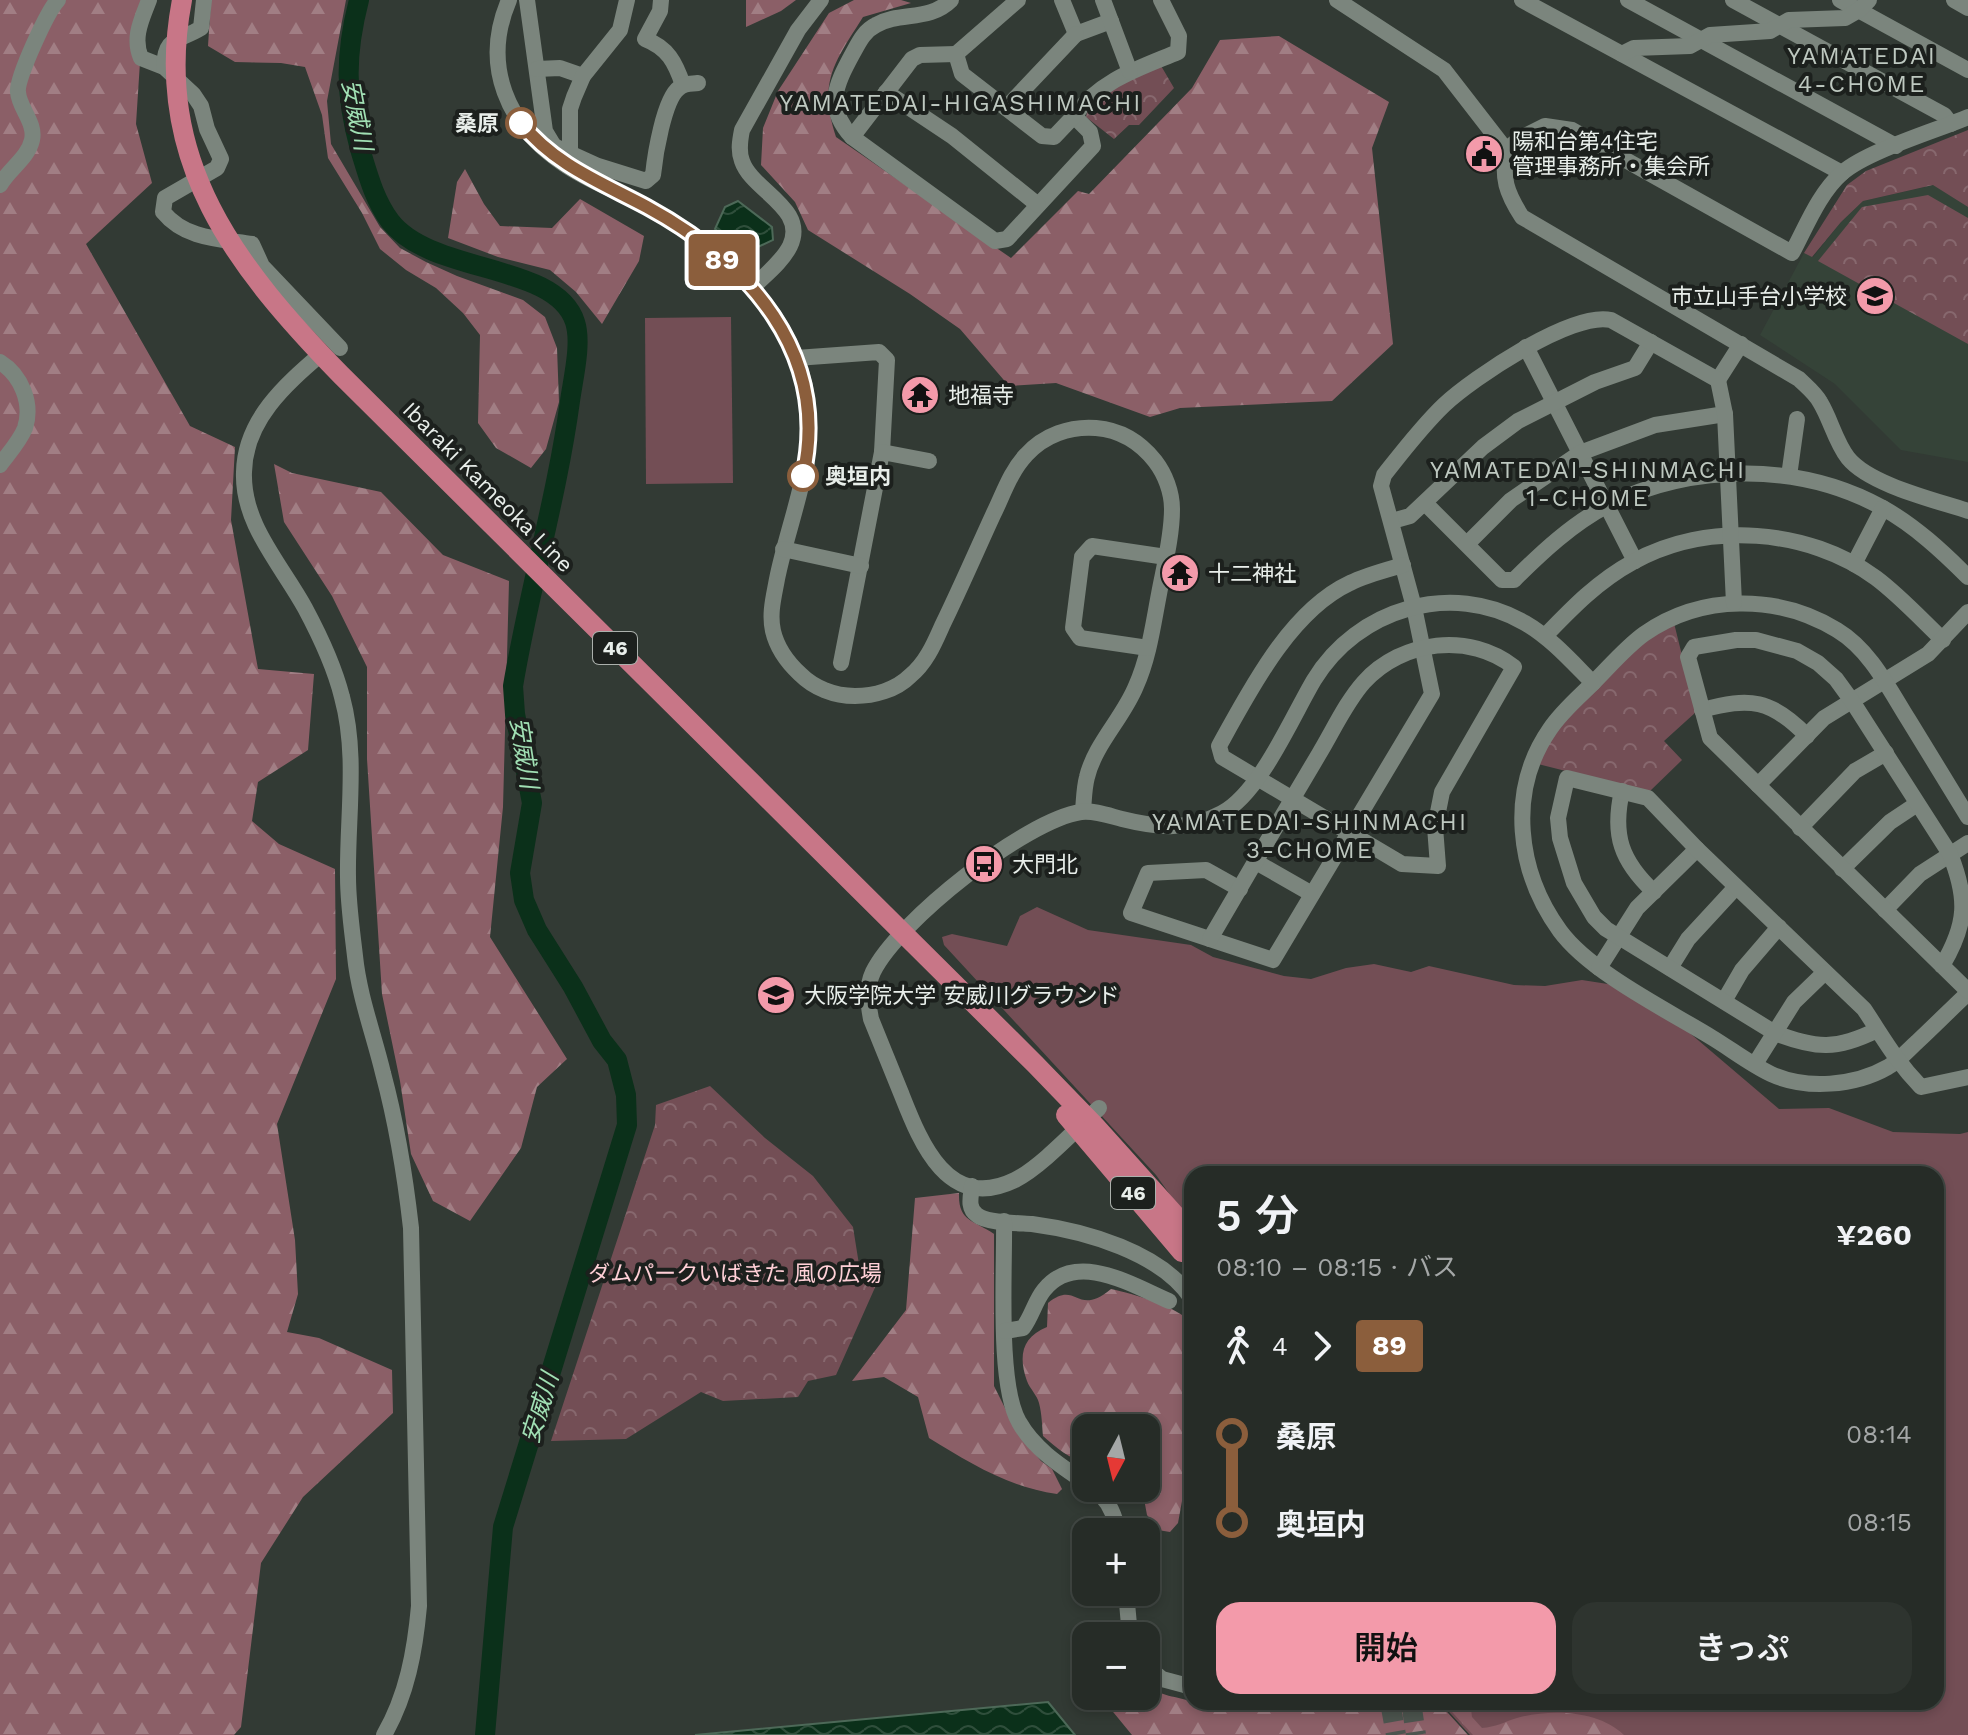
<!DOCTYPE html>
<html lang="ja">
<meta charset="utf-8">
<style>
:root{--surface:#262c27;--page:#2e342f;--text:#f1f3f6;--muted:#a4a7a7;--line:#424844;--accent:#f39aaa}
body{margin:0;font-family:"Work Sans","Noto Sans JP",sans-serif;background:var(--page);color:var(--text);height:100vh;display:flex;flex-direction:column;font-size:30px;white-space:nowrap}
*{box-sizing:border-box;margin:0}
p{font-size:26px;color:var(--muted)}
.icon{flex:none;width:44px;height:44px;fill:none;stroke:currentColor;stroke-width:2;stroke-linecap:round;stroke-linejoin:round}
.map{position:relative;flex:1;overflow:hidden}
.panel{position:absolute;left:1184px;top:1166px;width:760px;height:544px;display:flex;flex-direction:column;background:var(--surface);border-radius:24px;box-shadow:0 4px 12px #0003,0 0 0 2px var(--line)}
.panel>*{flex:none}
.badge{padding:0 16px;border-radius:6px;font-size:28px;line-height:52px}
.needle{width:52px;rotate:187deg}
.tools{position:absolute;left:1072px;top:1414px;display:grid;gap:16px}
.tools a{display:grid;place-items:center;width:88px;height:88px;border-radius:16px;background:var(--surface);box-shadow:0 4px 12px #0003,0 0 0 2px var(--line);font-size:40px}
.map>.badge{position:absolute;translate:-50% -50%;box-shadow:0 0 0 4px #fff}
.legs{display:flex;align-items:center;gap:12px;height:88px;padding:0 32px;font-size:26px}
.legs p{margin-inline-start:auto}
.headline{display:flex;align-items:center;justify-content:space-between;height:136px;padding:0 32px}
h1{font-size:44px;font-weight:600;line-height:60px}
.primary-button{display:flex;gap:16px;margin-top:auto;padding:16px 32px}
.primary-button a{flex:1;height:92px;border-radius:24px;background:var(--accent);color:#111;font-size:32px;font-weight:600;line-height:92px;text-align:center}
.primary-button a+a{background:var(--page);color:var(--text)}
ul{padding:0 32px;list-style:none}
li{display:flex;align-items:center;gap:28px;height:88px;font-size:30px}
li i{display:grid;place-items:center;width:12px;height:100%;margin:0 10px;background:currentColor}
li i::after{content:'';width:20px;height:20px;margin:-10px;border:6px solid;border-radius:50%;background:var(--surface)}
li p{margin-inline-start:auto}
li:first-child i{background:linear-gradient(#0000 50%,currentColor 0)}
li:last-child i{background:linear-gradient(currentColor 50%,#0000 0)}
.map>svg:first-child{display:block}
.built{fill:#354338}
.green{fill:#734e55}
.forest{fill:url(#forest-firs)}
.park{fill:url(#park-crowns)}
.water{fill:url(#water-waves);stroke:#4d6958;stroke-width:2}
.lines{fill:none;stroke-linecap:round;stroke-linejoin:round}
.river{stroke:#0b301a;stroke-width:20}
.major-tunnel{stroke:#4d554f;stroke-width:20;stroke-dasharray:20 10;stroke-linecap:butt}
.minor{stroke:#7b857d;stroke-width:16}
.major{stroke:#c87687;stroke-width:20}
.line-1-casing{stroke:#fff;stroke-width:18}
.line-1{stroke:#8b5e3c;stroke-width:12}
.stop-1-dot{fill:#fff;stroke:#8b5e3c;stroke-width:4}
.labels{text-anchor:middle;dominant-baseline:central;stroke-width:8;stroke-linejoin:round;paint-order:stroke}
.shield{fill:#1c201d;stroke:#abb0ac;stroke-width:2}
.shield-label{font-size:20px;font-weight:bold;fill:#e8eeea}
.stop-label{font-size:22px;font-weight:bold;fill:#e8eeea;stroke:#1c201d;text-anchor:end}
.poi-label{font-size:22px;fill:#e8eeea;stroke:#1c201d;text-anchor:start}
.street-label{font-size:22px;fill:#e8eeea;stroke:#1c201d}
.park-label{font-size:22px;fill:#ffd0d7;stroke:#1c201d}
.neighbourhood-label{font-size:24px;letter-spacing:2px;fill:#bec8c0;stroke:#1c201d}
.water-label{font-size:24px;font-style:italic;fill:#a1e0b4;stroke:#1c201d}
</style>
<div class="map">
<svg width="1968" height="1735" viewBox="0 0 1968 1735">
<defs>
<pattern id="forest-firs" width="22" height="20" patternUnits="userSpaceOnUse" patternTransform="scale(2)"><rect width="22" height="20" fill="#8b5f67"/><path d="M5 1l3.5 6h-7zM16 11l3.5 6h-7z" fill="#a17e84"/></pattern>
<pattern id="park-crowns" width="20" height="18" patternUnits="userSpaceOnUse" patternTransform="scale(2)"><rect width="20" height="18" fill="#734e55"/><path d="M2 6a3 3 0 1 1 6 0M12 15a3 3 0 1 1 6 0" fill="none" stroke="#87686e"/></pattern>
<pattern id="water-waves" width="16" height="10" patternUnits="userSpaceOnUse" patternTransform="scale(2)"><rect width="16" height="10" fill="#0b301a"/><path d="M0 5q4-4 8 0t8 0" fill="none" stroke="#2f4e3b"/></pattern>
</defs>
<rect width="100%" height="100%" fill="#323a34"/>
<path class="built" d="M 1934,185 L 1968,207 L 1968,462 L 1901,450 L 1835,384 L 1760,335 L 1804,253 L 1813,257 L 1841,222 L 1863,201 Z"/>
<g class="green">
<path d="M 731,317 L 733,483 L 646,484 L 645,318 Z"/>
<path d="M 1037,907 L 1088,930 L 1191,945 L 1213,957 L 1284,976 L 1311,979 L 1346,968 L 1374,964 L 1411,972 L 1429,966 L 1514,985 L 1545,986 L 1582,980 L 1627,987 L 1658,1006 L 1779,1109 L 1829,1108 L 1893,1132 L 1960,1134 L 1968,1132 L 1968,1735 L 1470,1735 L 1440,1702 L 1936,1702 L 1936,1174 L 1192,1174 L 1192,1226 L 1156,1175 L 944,945 L 942,937 L 952,934 L 1007,946 L 1020,916 Z"/>
</g>
<g class="forest">
<path d="M 0,0 L 144,0 L 136,124 L 152,183 L 86,244 L 190,426 L 235,447 L 231,520 L 258,669 L 314,674 L 308,750 L 258,782 L 252,821 L 279,844 L 335,869 L 336,979 L 277,1124 L 295,1240 L 298,1294 L 287,1332 L 319,1338 L 392,1370 L 393,1413 L 303,1497 L 261,1563 L 241,1727 L 234,1735 L 0,1735 Z"/>
<path d="M 211,0 L 346,0 L 327,101 L 331,144 L 380,227 L 400,248 L 426,262 L 457,276 L 523,300 L 545,317 L 557,348 L 559,402 L 546,449 L 531,468 L 496,448 L 478,423 L 480,335 L 463,313 L 436,288 L 406,270 L 380,249 L 362,213 L 328,158 L 322,115 L 305,67 L 281,63 L 235,62 L 208,46 Z"/>
<path d="M 746,0 L 796,0 L 781,11 L 746,27 Z"/>
<path d="M 854,0 L 901,0 L 911,3 L 863,17 C 834,63 818,82 836,137 L 1011,258 L 1078,191 L 1089,194 L 1192,88 L 1220,40 L 1279,36 L 1389,102 L 1372,148 L 1393,344 L 1332,401 L 1180,408 L 1150,417 L 1056,383 L 1009,386 L 960,329 L 910,294 L 808,230 L 795,202 L 761,165 L 763,128 L 778,91 L 829,13 Z"/>
<path d="M 465,169 L 484,204 L 500,226 L 552,228 L 580,199 L 644,236 L 639,261 L 602,324 L 576,292 L 550,270 L 498,257 L 448,238 L 457,182 Z"/>
<path d="M 274,464 L 292,473 L 381,492 L 443,555 L 509,581 L 503,807 L 490,937 L 567,1059 L 537,1087 L 521,1148 L 470,1221 L 433,1201 L 411,1154 L 400,1081 L 382,994 L 367,759 L 367,667 L 332,596 L 284,522 Z"/>
<path d="M 959,1193 C 958,1222 974,1220 994,1234 L 994,1386 L 1017,1432 L 1041,1461 L 1052,1469 L 1062,1489 L 1057,1494 C 1008,1487 970,1463 929,1438 L 918,1397 L 884,1377 L 852,1381 L 906,1310 L 915,1198 Z"/>
<path d="M 1111,1289 C 1134,1294 1176,1306 1192,1323 L 1192,1497 L 1182,1501 L 1178,1523 L 1170,1532 L 1158,1530 L 1147,1515 L 1142,1488 L 1146,1488 L 1146,1428 L 1086,1428 L 1086,1463 C 1069,1459 1057,1448 1043,1436 C 1042,1426 1042,1414 1039,1403 C 1037,1395 1030,1389 1027,1381 C 1018,1356 1022,1337 1047,1327 L 1048,1303 C 1077,1279 1076,1318 1111,1289 Z"/>
<path d="M 1146,1684 C 1159,1697 1178,1696 1192,1702 L 1438,1702 L 1468,1735 L 1132,1735 L 1100,1696 L 1146,1696 Z"/>
<path d="M 1443,1702 L 1470,1702 L 1472,1717 L 1482,1728 C 1496,1727 1504,1722 1517,1718 C 1550,1709 1598,1710 1624,1735 L 1473,1735 Z"/>
</g>
<g class="park">
<path d="M 1160,64 L 1174,88 L 1139,125 L 1129,125 L 1114,139 L 1086,117 L 1088,108 L 1117,84 Z"/>
<path d="M 1968,130 L 1968,207 L 1933,185 L 1863,201 L 1841,222 L 1812,257 L 1804,253 L 1847,185 L 1866,171 Z"/>
<path d="M 1928,195 L 1968,218 L 1968,344 L 1818,261 L 1862,207 Z"/>
<path d="M 1674,623 L 1696,712 L 1664,741 L 1682,760 L 1649,792 L 1538,764 L 1556,729 L 1636,646 Z"/>
<path d="M 710,1086 L 765,1138 L 813,1176 L 853,1227 L 861,1277 L 877,1283 L 836,1375 L 808,1381 L 798,1397 L 723,1401 L 701,1392 L 626,1439 L 551,1441 L 655,1125 L 656,1105 Z"/>
</g>
<g class="water">
<path d="M 738,201 L 772,227 L 773,240 L 747,252 L 715,229 L 725,207 Z"/>
<path d="M 1048,1702 L 1075,1735 L 695,1735 Z"/>
</g>
<g class="lines">
<path class="river" d="M 359,0 C 345,54 345,95 360,149 C 368,175 374,199 390,221 C 431,275 556,262 575,322 C 582,343 573,379 570,401 C 557,497 529,590 513,686 L 515,714 L 532,803 L 520,873 L 524,900 L 537,930 L 573,987 L 602,1041 L 617,1060 L 626,1095 L 627,1125 L 503,1527 L 485,1735"/>
<g class="major-tunnel">
<path d="M 1390,1702 L 1396,1735"/>
<path d="M 1411,1702 L 1416,1735"/>
</g>
<g class="minor">
<path d="M 149,0 C 142,19 132,37 141,58 L 164,67 L 193,94 L 201,106 L 207,129 L 221,159 L 217,168 L 165,198 L 163,212 C 185,239 219,239 252,244 L 262,266 L 340,348"/>
<path d="M 509,0 C 481,65 507,126 564,164 C 590,182 621,192 648,208 C 702,238 758,281 786,336 C 804,369 812,407 808,444 C 804,490 786,534 777,579 C 774,596 769,613 773,631 C 777,648 787,662 800,674 C 814,688 834,696 855,696 C 874,696 896,690 910,676 C 926,663 934,644 942,626 C 960,589 976,552 993,515 C 1003,495 1010,472 1026,455 C 1044,435 1070,426 1096,428 C 1120,430 1140,442 1155,461 C 1165,474 1172,492 1172,509 C 1172,537 1164,567 1159,594 C 1153,625 1149,657 1136,686 C 1123,718 1095,744 1087,777 C 1084,788 1084,800 1083,811"/>
<path d="M 527,0 L 545,131 L 554,146 L 549,152"/>
<path d="M 661,0 L 660,11 L 645,39 C 668,48 675,62 683,85"/>
<path d="M 951,0 C 929,22 900,11 876,25 C 864,31 859,42 853,53 C 835,86 825,107 852,137 L 995,241 L 1007,239 L 1093,146 L 1090,132 L 1074,116 C 1101,80 1137,69 1178,52 L 1179,36 L 1161,0"/>
<path d="M 1018,0 L 956,54 L 962,74 L 1042,136 L 1054,137 L 1074,116"/>
<path d="M 1062,0 L 1076,34 L 1111,21"/>
<path d="M 1103,0 L 1130,72"/>
<path d="M 1337,0 L 1444,70 L 1506,150"/>
<path d="M 1522,0 L 1842,173"/>
<path d="M 1628,0 L 1896,146"/>
<path d="M 1733,0 L 1944,115 L 1951,124"/>
<path d="M 1840,0 L 1968,70"/>
<path d="M 1954,0 L 1968,8"/>
<path d="M 1622,54 L 1634,48 L 1690,46 L 1710,35 L 1770,31 L 1789,20 L 1845,18 L 1859,10 L 1869,0"/>
<path d="M 164,67 C 165,36 178,42 201,28 L 204,0"/>
<path d="M 537,69 L 560,68 L 583,76"/>
<path d="M 886,92 L 952,136 L 1038,205"/>
<path d="M 1006,108 L 1076,34"/>
<path d="M 1968,117 C 1935,131 1867,151 1842,173 C 1819,193 1806,227 1792,253 L 1572,130 L 1545,126 L 1519,139 L 1506,150 C 1502,179 1506,192 1522,217 L 1799,379 C 1806,386 1815,393 1820,402 C 1831,420 1835,441 1848,458 C 1870,485 1935,500 1968,511"/>
<path d="M 852,137 L 912,59 L 920,55 L 956,54"/>
<path d="M 554,146 L 598,166 L 646,181 L 653,175 C 655,155 664,99 679,88 C 684,83 691,84 698,83"/>
<path d="M 570,152 L 570,109 L 574,97 L 583,76 L 620,30 L 627,0"/>
<path d="M 0,185 C 9,169 28,158 32,140 C 36,123 19,108 18,92 C 16,79 48,10 58,0"/>
<path d="M 753,287 C 765,275 782,262 790,246 C 808,208 752,191 742,161 C 738,151 740,140 742,130 L 798,30 L 821,0"/>
<path d="M 1526,347 L 1635,561"/>
<path d="M 321,354 C 285,385 245,420 244,472 C 242,524 281,564 305,608 C 320,636 334,665 342,697 C 358,755 347,818 348,877 C 348,903 352,930 355,956 C 359,996 374,1035 383,1073 C 397,1125 405,1175 411,1228 L 419,1606 C 415,1651 407,1695 384,1735"/>
<path d="M 796,358 L 879,352 L 887,360 L 882,452 L 841,663"/>
<path d="M 0,362 C 21,375 33,403 25,428 C 20,441 8,454 0,465"/>
<path d="M 1718,380 L 1741,344"/>
<path d="M 882,452 L 929,461"/>
<path d="M 1789,476 L 1797,419"/>
<path d="M 1425,503 L 1502,580 L 1514,580 C 1542,552 1572,524 1608,505 C 1693,463 1800,462 1883,508 C 1915,526 1942,551 1968,577"/>
<path d="M 1392,521 L 1410,516 L 1483,447 L 1518,421 L 1595,382 L 1635,368 L 1651,342"/>
<path d="M 1467,544 L 1511,500 L 1580,453 L 1655,425 L 1725,414"/>
<path d="M 783,549 L 861,566"/>
<path d="M 1854,564 L 1883,508"/>
<path d="M 1545,636 C 1572,608 1598,581 1633,562 C 1707,521 1808,528 1876,578 C 1900,596 1921,619 1943,640"/>
<path d="M 1148,648 L 1080,638 L 1073,628 L 1082,557 L 1092,546 L 1166,557"/>
<path d="M 1702,710 C 1750,697 1771,699 1807,736"/>
<path d="M 1758,785 L 1824,718 L 1928,654 L 1968,612"/>
<path d="M 1622,791 C 1612,835 1621,861 1654,892"/>
<path d="M 1968,817 C 1948,784 1928,752 1908,719 C 1888,687 1870,650 1837,630 C 1778,594 1701,594 1644,634 C 1626,647 1610,666 1594,682 C 1579,697 1562,711 1550,729 C 1507,791 1517,872 1560,931 C 1590,972 1667,1010 1711,1037 C 1731,1049 1750,1064 1771,1074 C 1806,1090 1855,1086 1888,1067 C 1899,1061 1908,1050 1917,1042 C 1934,1026 1951,1009 1968,993"/>
<path d="M 1800,828 L 1855,771 L 1886,753"/>
<path d="M 1256,862 L 1312,894"/>
<path d="M 1842,869 L 1890,822 L 1917,804"/>
<path d="M 1240,889 L 1206,870 L 1148,873 L 1131,913 L 1273,960 L 1432,694 L 1414,607 L 1381,486 L 1384,475 C 1403,451 1422,426 1444,405 C 1473,378 1572,311 1611,320 L 1718,380 L 1725,414 L 1734,603"/>
<path d="M 1885,910 L 1920,874 L 1968,843"/>
<path d="M 1210,939 C 1246,877 1282,816 1319,754 C 1333,731 1346,702 1364,682 C 1402,640 1470,632 1514,667 L 1442,792 L 1435,827 L 1438,866 L 1402,864 L 1222,757 L 1219,746 C 1250,690 1290,611 1350,583 C 1366,575 1386,570 1403,565"/>
<path d="M 1942,966 C 1967,924 1968,899 1950,854 L 1852,701 L 1836,679 L 1818,663 L 1797,651 L 1756,640 L 1736,640 L 1694,647 L 1688,657 L 1710,738 L 1968,991"/>
<path d="M 1599,968 L 1637,908 L 1697,849"/>
<path d="M 1670,968 L 1688,939 L 1736,887"/>
<path d="M 1724,1001 L 1742,970 L 1779,927"/>
<path d="M 1877,1030 C 1837,1050 1816,1049 1775,1033 L 1606,929 L 1594,917 L 1574,883 L 1560,838 L 1558,818 L 1567,778 L 1648,798 L 1697,849 L 1864,1009 C 1884,1039 1895,1060 1921,1087 L 1968,1077"/>
<path d="M 1755,1064 L 1794,1002 L 1824,973"/>
<path d="M 1099,1108 C 1076,1129 1041,1167 1015,1180 C 947,1213 920,1141 901,1093 C 891,1068 881,1044 871,1019 C 868,1003 866,987 873,972 C 898,921 1026,820 1081,812 C 1094,810 1110,816 1122,819 C 1158,828 1189,831 1222,813 C 1260,793 1292,717 1314,680 C 1357,609 1451,580 1525,623 C 1551,638 1572,662 1593,683"/>
<path d="M 972,1186 C 971,1196 967,1208 977,1215 C 986,1223 1018,1223 1032,1224 C 1085,1231 1161,1252 1192,1299"/>
<path d="M 1004,1221 C 1005,1268 997,1385 1019,1422 C 1034,1449 1061,1466 1086,1483"/>
<path d="M 1005,1331 L 1023,1328 C 1032,1316 1035,1301 1044,1290 C 1076,1250 1132,1285 1169,1301"/>
<path d="M 1093,1488 C 1107,1498 1115,1515 1118,1532"/>
<path d="M 1126,1592 L 1130,1636"/>
<path d="M 1146,1666 L 1162,1679 L 1192,1687"/>
</g>
<g class="major">
<path d="M 182,0 C 151,161 237,268 341,375 L 1035,1064 L 1095,1126 L 1192,1234"/>
<path d="M 1066,1115 L 1182,1252"/>
</g>
</g>
<g class="lines">
<g class="line-1-casing">
<path id="line-1" d="M 521,123 C 555,165 600,182 647,207 C 748,262 831,353 803,476"/>
</g>
<use href="#line-1" class="line-1"/>
</g>
<defs>
<g id="civic-disc" transform="scale(2)"><circle r="9.5" fill="#f39aaa" stroke="#1c201d"/><path d="M-.6-6.5H3V-4.5H.6V-3L4-1V1h2V6H-6V1h2V-1L-.6-3ZM-1.2 2.5V6h2.4V2.5Z" fill="#111"/></g>
<g id="school-disc" transform="scale(2)"><circle r="9.5" fill="#f39aaa" stroke="#1c201d"/><path d="M0-5L7-2L0 1L-7-2ZM-4 1L0 2.5L4 1V4Q0 6-4 4Z" fill="#111"/></g>
<g id="temple-disc" transform="scale(2)"><circle r="9.5" fill="#f39aaa" stroke="#1c201d"/><path d="M0-6L5-2H3V0L6.5 2.5H4V6H1.5V3h-3V6H-4V2.5H-6.5L-3 0V-2H-5Z" fill="#111"/></g>
<g id="bus-disc" transform="scale(2)"><circle r="9.5" fill="#f39aaa" stroke="#1c201d"/><path d="M-5-6H5V4H4V6H2V4H-2V6H-4V4H-5ZM-3.5-4V0h7V-4ZM-3.5 1.2v1.5H-2V1.2ZM2 1.2v1.5H3.5V1.2Z" fill="#111"/></g>
</defs>
<g fill-rule="evenodd">
<use href="#civic-disc" x="1484" y="154"/>
<use href="#school-disc" x="1875" y="296"/>
<use href="#temple-disc" x="920" y="395"/>
<use href="#temple-disc" x="1180" y="573"/>
<use href="#bus-disc" x="984" y="864"/>
<use href="#school-disc" x="776" y="995"/>
</g>
<g class="stop-1-dot">
<circle cx="521" cy="123" r="14"/>
<circle cx="803" cy="476" r="14"/>
</g>
<g class="labels">
<g class="shield">
<rect x="593" y="632" width="44" height="32" rx="6"/>
<rect x="1111" y="1177" width="44" height="32" rx="6"/>
</g>
<g class="shield-label">
<text x="615" y="648">46</text>
<text x="1133" y="1193">46</text>
</g>
<g class="stop-label">
<text x="499" y="123">桑原</text>
<text x="825" y="476" text-anchor="start">奥垣内</text>
</g>
<g class="poi-label">
<text x="1512" y="141">陽和台第4住宅<tspan x="1512" dy="25">管理事務所・集会所</tspan></text>
<text x="1847" y="296" text-anchor="end">市立山手台小学校</text>
<text x="948" y="395">地福寺</text>
<text x="1208" y="573">十二神社</text>
<text x="1012" y="864">大門北</text>
<text x="804" y="995">大阪学院大学 安威川グラウンド</text>
</g>
<g class="street-label">
<text transform="translate(488 487) rotate(45)">Ibaraki Kameoka Line</text>
</g>
<g class="park-label">
<text x="735" y="1273">ダムパークいばきた 風の広場</text>
</g>
<g class="neighbourhood-label">
<text x="1862" y="56">YAMATEDAI<tspan x="1862" dy="28">4-CHOME</tspan></text>
<text x="961" y="103">YAMATEDAI-HIGASHIMACHI</text>
<text x="1588" y="470">YAMATEDAI-SHINMACHI<tspan x="1588" dy="28">1-CHOME</tspan></text>
<text x="1310" y="822">YAMATEDAI-SHINMACHI<tspan x="1310" dy="28">3-CHOME</tspan></text>
</g>
<g class="water-label">
<text transform="translate(357 115) rotate(79)">安威川</text>
<text transform="translate(524 753) rotate(81)">安威川</text>
<text transform="translate(540 1408) rotate(-73)">安威川</text>
</g>
</g>
</svg>
<div class="tools">
<a><svg class="needle" viewBox="-14 -14 28 28"><path d="M0-13l5 13h-10z" fill="#e53935"/><path d="M0 13l5-13h-10z" fill="#a4a7a7"/></svg></a>
<a>+</a>
<a>−</a>
</div>
<b class="badge" style="left:722px;top:260px;background:#8b5e3c;color:#fff">89</b>
<section class="panel">
<div class="headline"><div><h1>5 分</h1><p>08:10 – 08:15 · バス</p></div><b>¥260</b></div>
<div class="legs"><svg class="icon" aria-label="walk" viewBox="0 0 24 24"><circle cx="13" cy="4" r="2"/><path d="M13 8l-2 6 4 7M11 14l-3 7M7 12l3-4h3l4 4"/></svg>4<svg class="icon" aria-label="forward" viewBox="0 0 24 24"><path d="M9 5l7 7-7 7"/></svg><b class="badge" style="background:#8b5e3c;color:#fff">89</b></div>
<ul>
<li><i style="color:#8b5e3c"></i><b>桑原</b><p>08:14</p></li>
<li><i style="color:#8b5e3c"></i><b>奥垣内</b><p>08:15</p></li>
</ul>
<div class="primary-button"><a>開始</a><a>きっぷ</a></div>
</section>
</div>
